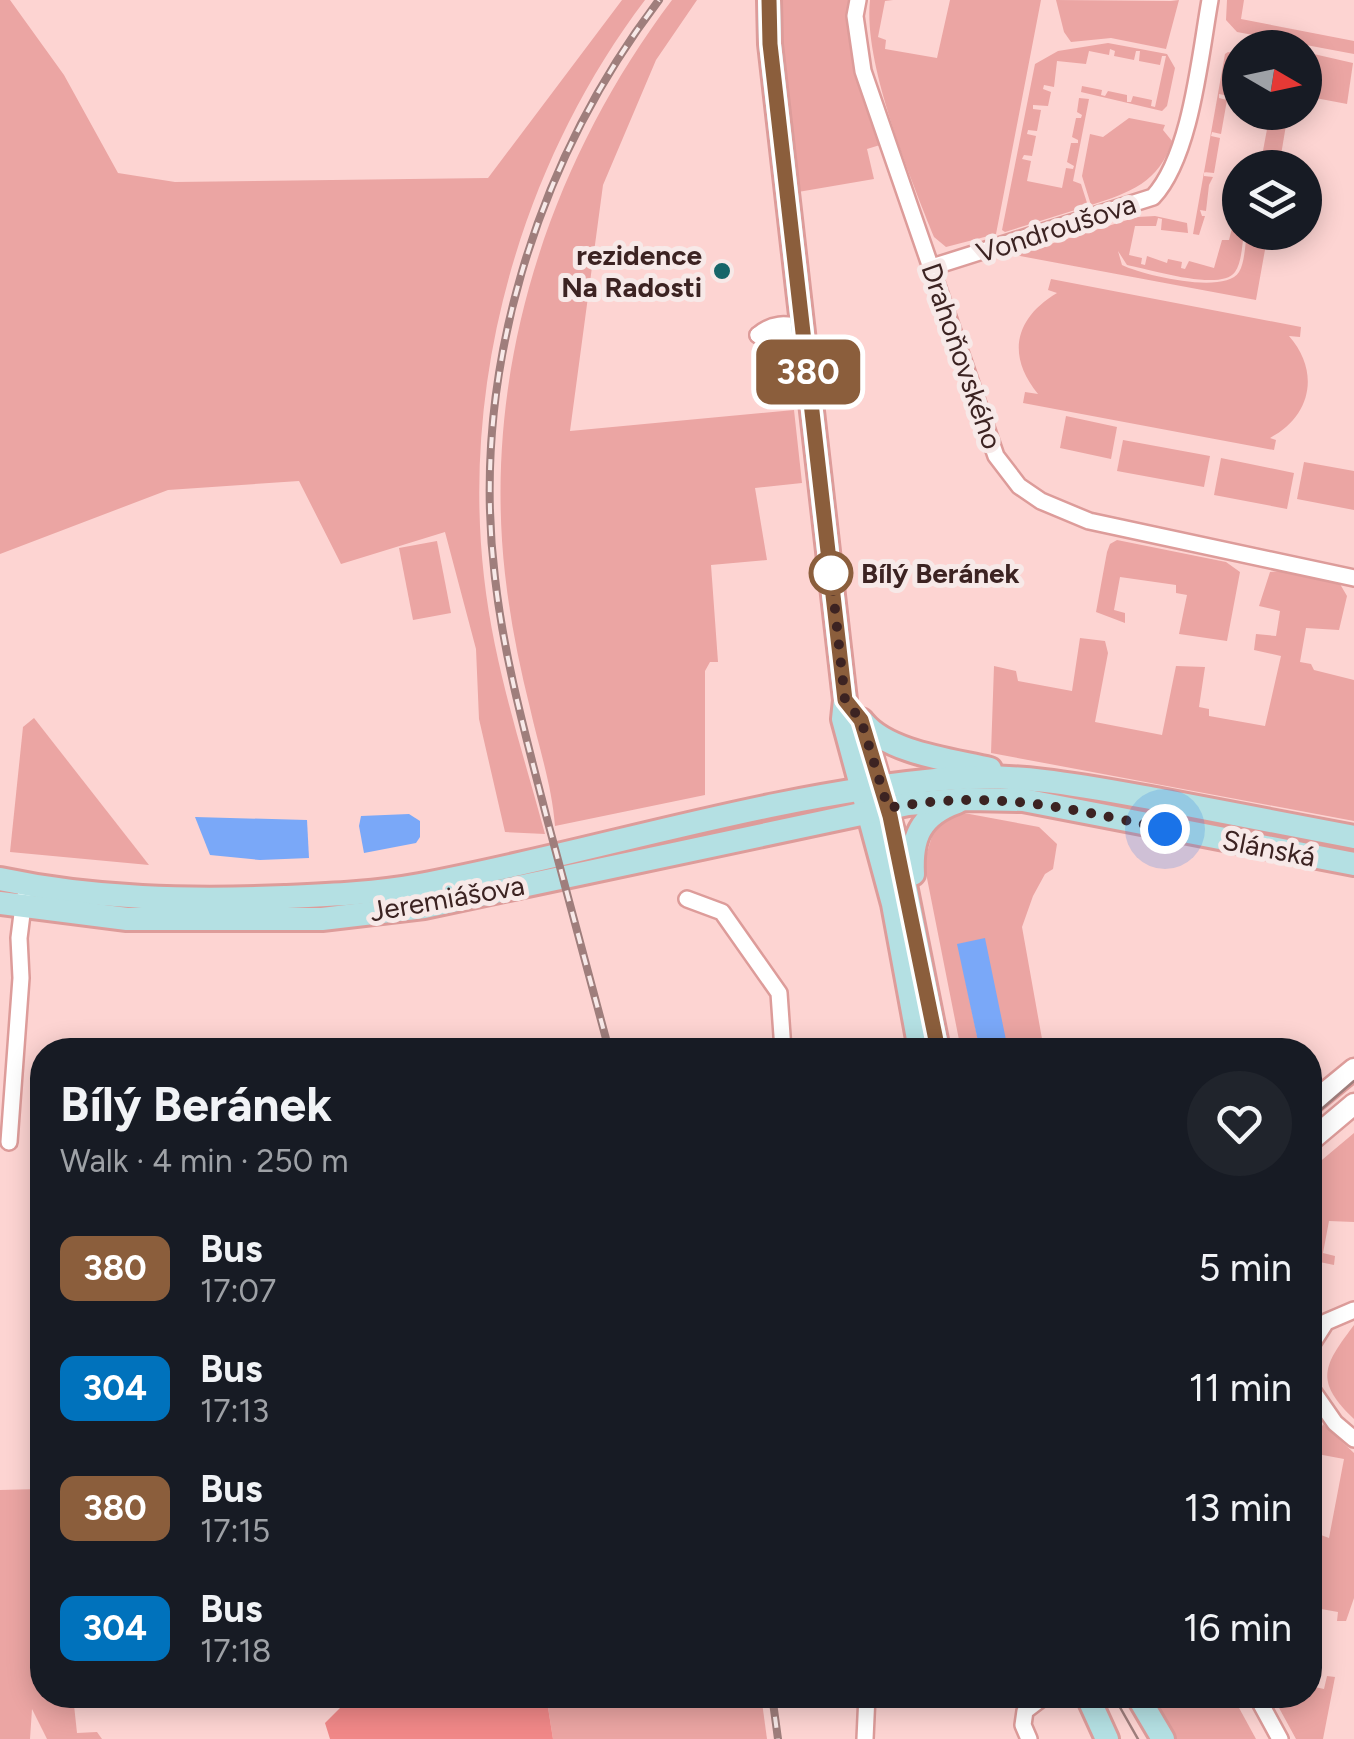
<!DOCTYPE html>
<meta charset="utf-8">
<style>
:root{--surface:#171b24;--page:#20242c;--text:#f1f3f6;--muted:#9ea1a6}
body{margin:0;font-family:Figtree,sans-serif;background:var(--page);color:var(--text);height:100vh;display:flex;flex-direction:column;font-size:38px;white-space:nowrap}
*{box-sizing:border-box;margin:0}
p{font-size:32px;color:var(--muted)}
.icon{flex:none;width:55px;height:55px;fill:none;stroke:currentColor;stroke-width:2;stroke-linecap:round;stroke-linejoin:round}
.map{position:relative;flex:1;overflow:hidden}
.details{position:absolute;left:30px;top:1038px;width:1292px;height:670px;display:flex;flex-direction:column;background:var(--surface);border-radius:40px;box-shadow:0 5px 25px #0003}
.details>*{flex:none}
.badge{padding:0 20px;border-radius:15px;font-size:35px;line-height:65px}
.needle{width:65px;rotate:99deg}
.fabs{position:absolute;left:1222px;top:30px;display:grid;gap:20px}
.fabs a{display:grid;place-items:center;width:100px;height:100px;border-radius:50%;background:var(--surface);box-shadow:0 5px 25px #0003;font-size:50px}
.you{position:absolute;width:50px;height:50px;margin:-25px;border:8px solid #fff;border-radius:50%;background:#1a73e8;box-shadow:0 0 0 15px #1a73e833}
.map>.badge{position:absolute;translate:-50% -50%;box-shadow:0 0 0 5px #fff}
.round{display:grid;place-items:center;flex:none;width:105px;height:105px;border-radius:52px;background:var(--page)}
.head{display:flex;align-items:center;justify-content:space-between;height:170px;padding:0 30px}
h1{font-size:48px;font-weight:700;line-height:75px}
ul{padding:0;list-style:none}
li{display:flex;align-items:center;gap:30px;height:120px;padding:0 30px}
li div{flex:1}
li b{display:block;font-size:38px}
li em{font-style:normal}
li .badge{min-width:110px;font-weight:700;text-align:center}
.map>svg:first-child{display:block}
.green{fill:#eba5a3;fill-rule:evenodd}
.forest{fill:#f18888}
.water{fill:#7aa8f8}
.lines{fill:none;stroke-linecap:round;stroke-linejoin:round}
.minor-casing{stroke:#dd9c9a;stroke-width:20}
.tertiary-casing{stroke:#dd9c9a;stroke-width:25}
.secondary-casing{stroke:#dd9c9a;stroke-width:28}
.minor{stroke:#fff;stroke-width:15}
.tertiary{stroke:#fff;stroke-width:20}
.secondary{stroke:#b4e0e3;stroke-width:22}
.tram{stroke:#9f7e7c;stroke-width:2.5}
.rail-casing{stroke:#9f7e7c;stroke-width:8}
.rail{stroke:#f7e9e8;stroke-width:4;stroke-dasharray:11;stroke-linecap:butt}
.line-casing{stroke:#fff;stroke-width:22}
.line{stroke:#8b5e3c;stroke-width:15}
.walk{stroke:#3c2322;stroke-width:10;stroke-dasharray:0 18}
.poi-dot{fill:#166569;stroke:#f7e9e8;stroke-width:4}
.stop-dot{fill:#fff;stroke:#8b5e3c;stroke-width:5}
.labels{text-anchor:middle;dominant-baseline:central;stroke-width:10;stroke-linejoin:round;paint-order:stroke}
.street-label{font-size:28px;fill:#3c2322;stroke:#f7e9e8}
.poi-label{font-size:28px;font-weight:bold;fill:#3c2322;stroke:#f7e9e8;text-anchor:end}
.stop-label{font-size:28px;font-weight:bold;fill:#3c2322;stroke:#f7e9e8;text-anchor:start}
</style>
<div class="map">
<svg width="1354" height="1739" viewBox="0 0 1354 1739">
<rect width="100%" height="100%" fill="#fdd4d2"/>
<g class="green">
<path d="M 0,0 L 10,0 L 64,75 L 118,173 L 175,182 L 488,178 L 622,0 L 645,0 C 523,161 461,375 484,577 C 494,666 522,749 545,834 L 505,832 L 479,719 L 476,649 L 445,532 L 341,564 L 299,481 L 168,490 L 0,554 Z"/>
<path d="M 672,0 L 697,0 L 656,60 L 603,185 L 570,431 L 794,410 L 802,483 L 755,488 L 767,560 L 711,565 L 718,662 L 710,662 L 705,671 L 705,795 L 555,826 C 552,786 539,748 530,708 C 519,664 510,619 505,574 C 482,369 549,163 672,0 Z"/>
<path d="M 782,0 L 850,0 C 842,49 864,99 880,145 L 867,149 L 874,179 L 798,192 L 783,45 Z"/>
<path d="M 870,0 L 893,0 L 885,1 L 878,37 L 886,40 L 885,49 L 937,58 L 950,0 L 1041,0 L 996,234 L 946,247 L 934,237 C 910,176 863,64 870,0 Z"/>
<path d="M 1056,0 L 1171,1 L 1179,0 L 1166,49 L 1111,38 L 1071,42 L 1064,32 Z"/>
<path d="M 1227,0 L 1244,0 L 1241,19 L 1354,41 L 1354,54 L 1237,32 L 1226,20 Z"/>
<path d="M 1108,43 L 1167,54 L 1175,68 L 1167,106 L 1162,111 L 1081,92 L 1082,86 L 1102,90 L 1101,95 L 1105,96 L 1108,91 L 1127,95 L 1127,102 L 1131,102 L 1133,96 L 1152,100 L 1151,106 L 1155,107 L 1166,56 L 1162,56 L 1160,65 L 1139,61 L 1140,51 L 1136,51 L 1134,60 L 1114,56 L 1115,51 L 1110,49 L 1109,55 L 1089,51 L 1086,64 L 1057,61 L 1054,87 L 1044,85 L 1043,89 L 1051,92 L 1048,106 L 1033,105 L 1033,109 L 1041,110 L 1037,131 L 1028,130 L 1027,134 L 1036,136 L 1032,156 L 1024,155 L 1022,159 L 1031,161 L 1027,181 L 1062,188 L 1066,168 L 1073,169 L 1074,166 L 1067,162 L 1071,143 L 1078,143 L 1078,140 L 1072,137 L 1076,118 L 1081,118 L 1082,115 L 1077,112 L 1079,98 L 1089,99 L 1073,181 L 1081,184 L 1088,206 L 1005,232 L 1002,230 L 1035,64 L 1058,51 Z"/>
<path d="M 1228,52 L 1240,54 L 1240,83 L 1229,82 L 1229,96 L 1219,94 L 1219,98 L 1227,100 L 1221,134 L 1212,132 L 1211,136 L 1220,138 L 1214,173 L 1204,172 L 1204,176 L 1213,177 L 1209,185 L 1206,211 L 1200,210 L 1202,216 L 1205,216 L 1199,235 L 1193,234 L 1225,54 Z"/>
<path d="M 1305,52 L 1353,63 L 1347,104 L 1305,96 Z"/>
<path d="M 1270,113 L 1288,113 L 1279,167 L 1260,167 Z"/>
<path d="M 1129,118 L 1165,125 L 1163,130 L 1172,141 C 1160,182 1129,193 1091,205 L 1082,176 L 1090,134 L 1103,137 Z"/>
<path d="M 1155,216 L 1187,223 L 1188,233 L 1161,230 L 1162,219 L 1158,218 L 1156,226 L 1135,226 L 1129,255 L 1142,258 L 1141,264 L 1145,265 L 1147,256 L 1167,263 L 1168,259 L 1182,262 L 1181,268 L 1185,269 L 1189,261 L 1214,268 L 1222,240 L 1229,240 L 1232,228 L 1244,233 C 1242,244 1242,262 1235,272 C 1221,292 1149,269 1127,265 L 1118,251 L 1122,265 C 1142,275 1225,295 1239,272 C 1245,262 1245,244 1247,233 L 1268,233 L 1256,300 L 1015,255 L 1137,217 Z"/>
<path d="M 1051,279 L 1301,327 L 1300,337 L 1289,336 C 1320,371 1312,416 1270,438 L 1276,440 L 1274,450 L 1023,403 L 1025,392 L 1038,394 C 1006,355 1015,318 1057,293 L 1048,290 Z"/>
<path d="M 1066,416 L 1117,427 L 1111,459 L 1060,448 Z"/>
<path d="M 1123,440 L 1210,456 L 1204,487 L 1117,471 Z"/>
<path d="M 1221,458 L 1294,473 L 1287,509 L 1214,495 Z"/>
<path d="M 1304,462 L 1354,471 L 1354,510 L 1297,499 Z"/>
<path d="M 1117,540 L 1226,562 L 1240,572 L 1227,641 L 1179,634 L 1187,595 L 1176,593 L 1176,585 L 1120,577 L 1114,610 L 1125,613 L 1125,623 L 1096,612 L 1107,552 L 1110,544 Z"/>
<path d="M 437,541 L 451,613 L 413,620 L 399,548 Z"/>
<path d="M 1281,571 L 1340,584 L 1347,596 L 1339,630 L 1306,628 L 1300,662 L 1311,664 L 1314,670 L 1354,680 L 1354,821 L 991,753 L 994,666 L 1016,671 L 1018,681 L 1072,691 L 1080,638 L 1105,641 L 1108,653 L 1095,722 L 1162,735 L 1176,666 L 1205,667 L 1199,707 L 1209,709 L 1209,716 L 1265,726 L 1281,656 L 1254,650 L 1256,634 L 1276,636 L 1280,611 L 1259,606 L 1270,572 Z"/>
<path d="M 34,718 L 149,865 L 10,852 L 23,727 Z"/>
<path d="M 964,813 L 1039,827 L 1057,844 L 1053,869 L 1045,874 L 1033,896 L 1022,927 L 1044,1050 L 961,1050 L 924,863 L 935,826 L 950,817 ZM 958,944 L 1005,1040 L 979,1045 Z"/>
<path d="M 1354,1133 L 1354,1222 L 1329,1221 L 1323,1253 L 1335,1256 L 1334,1265 L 1310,1260 L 1310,1170 Z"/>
<path d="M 1354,1325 L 1354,1419 C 1314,1381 1323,1366 1354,1325 Z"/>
<path d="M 1323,1424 L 1354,1453 L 1354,1598 L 1346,1621 L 1337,1621 L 1338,1612 L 1310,1607 L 1310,1531 L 1329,1538 L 1344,1459 L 1312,1453 Z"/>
<path d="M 39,1456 L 42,1456 L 42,1645 L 39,1654 L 42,1661 L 42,1695 L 48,1695 L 51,1701 L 74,1705 L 77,1733 L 97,1732 L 102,1739 L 47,1739 L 32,1709 L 30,1739 L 0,1739 L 0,1490 L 40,1489 Z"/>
<path d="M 1327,1676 L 1335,1677 L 1323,1739 L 1296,1739 L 1272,1695 L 1310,1695 L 1310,1686 L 1324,1689 Z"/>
<path d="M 546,1695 L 761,1695 L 767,1739 L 553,1739 Z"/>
<path d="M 1148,1695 L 1232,1695 L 1256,1739 L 1174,1739 Z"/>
</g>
<path class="forest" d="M 353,1695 L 546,1695 L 553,1739 L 330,1739 L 325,1723 Z"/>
<g class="water">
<path d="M 409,814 L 420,821 L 420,837 L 416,843 L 364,853 L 359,826 L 361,816 Z"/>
<path d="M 195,817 L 307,820 L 309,858 L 260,860 L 210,855 Z"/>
<path d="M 985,938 L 1006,1040 L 979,1046 L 957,944 Z"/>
</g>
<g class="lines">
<g class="minor-casing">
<g id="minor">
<path d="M 858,0 L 855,16 L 863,71 L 996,456 L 1019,486 L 1041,501 L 1089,521 L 1354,578"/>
<path d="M 932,267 L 1153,197 C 1191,156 1200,56 1210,0"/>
<path d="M 758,335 C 772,323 785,323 803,328"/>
<path d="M 758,335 L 788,336 L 803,328"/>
<path d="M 687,899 L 722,912 L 779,993 L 783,1050"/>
<path d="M 9,1142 L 21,978 L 19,938 L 24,898"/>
<path d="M 1310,1347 L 1326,1322 L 1354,1310"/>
<path d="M 1310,1387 L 1335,1423 L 1354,1439"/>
<path d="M 1256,1695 L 1280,1739"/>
<path d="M 865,1739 L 867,1695"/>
<path d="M 1029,1739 L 1023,1725 L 1025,1711 L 1046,1695"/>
</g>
</g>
<g class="tertiary-casing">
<g id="tertiary">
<path d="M 1310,1105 L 1354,1069"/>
<path d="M 1310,1141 L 1354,1104"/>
</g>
</g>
<g class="secondary-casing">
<g id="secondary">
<path d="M 769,0 L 770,44 L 845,700 L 843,719 L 893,904 L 920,1050"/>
<path d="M 861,720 L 897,845 L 938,1050"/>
<path d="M 863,722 C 888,753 952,760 990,769"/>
<path d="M 913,874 C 911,838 920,815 957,802"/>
<path d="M 0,879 C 94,899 190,901 285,897 C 330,895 377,893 420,885 C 595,852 767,795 945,779 C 1018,772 1089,787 1161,800 C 1226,813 1290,825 1354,837"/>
<path d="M 0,903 L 127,919 L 322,919 L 424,907 L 908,804 L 968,799 L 1023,800 L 1354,864"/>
<path d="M 1087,1695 L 1107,1739"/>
<path d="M 1137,1695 L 1163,1739"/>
</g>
</g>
<use href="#minor" class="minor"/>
<use href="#tertiary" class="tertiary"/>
<use href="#secondary" class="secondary"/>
<g class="tram">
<path d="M 1310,1119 L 1354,1081"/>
<path d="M 1113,1695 L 1138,1739"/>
</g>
<g class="rail-casing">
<g id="rail">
<path d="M 609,1050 C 588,972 567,893 546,815 C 526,737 504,658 495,578 C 470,374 536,162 659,0"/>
<path d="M 772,1695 L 778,1739"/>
</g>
</g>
<use href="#rail" class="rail"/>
</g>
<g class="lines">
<g class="line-casing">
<path id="line" d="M 769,0 L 770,44 L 845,700 L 861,720 L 890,816 L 938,1050"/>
</g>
<use href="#line" class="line"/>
<path class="walk" d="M 831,573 L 845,700 L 861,720 L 888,808 C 992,789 1064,807 1165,829"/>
</g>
<circle class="poi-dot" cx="722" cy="271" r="10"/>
<circle class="stop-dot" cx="831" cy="573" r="20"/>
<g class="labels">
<g class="street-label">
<text transform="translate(1056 228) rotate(-18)">Vondroušova</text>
<text transform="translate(962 356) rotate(71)">Drahoňovského</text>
<text transform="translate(1269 848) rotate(11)">Slánská</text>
<text transform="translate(447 898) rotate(-10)">Jeremiášova</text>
</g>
<g class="poi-label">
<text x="702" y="255">rezidence<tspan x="702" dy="32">Na Radosti</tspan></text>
</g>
<g class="stop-label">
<text x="861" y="573">Bílý Beránek</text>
</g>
</g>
</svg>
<div class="fabs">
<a><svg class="needle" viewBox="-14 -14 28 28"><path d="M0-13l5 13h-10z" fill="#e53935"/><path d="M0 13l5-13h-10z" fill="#9ea1a6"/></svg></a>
<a><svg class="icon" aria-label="layers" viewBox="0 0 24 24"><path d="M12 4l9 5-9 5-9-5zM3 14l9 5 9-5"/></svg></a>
</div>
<div class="you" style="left:1165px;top:829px"></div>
<b class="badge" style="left:808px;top:372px;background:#8b5e3c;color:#fff">380</b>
<section class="details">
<div class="head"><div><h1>Bílý Beránek</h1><p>Walk · 4 min · 250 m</p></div><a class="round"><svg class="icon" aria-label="heart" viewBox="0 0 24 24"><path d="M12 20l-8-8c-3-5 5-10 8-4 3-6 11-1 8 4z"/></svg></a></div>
<ul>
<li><span class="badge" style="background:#8b5e3c;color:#fff">380</span><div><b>Bus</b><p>17:07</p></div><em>5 min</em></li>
<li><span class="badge" style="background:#0072bc;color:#fff">304</span><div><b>Bus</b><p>17:13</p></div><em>11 min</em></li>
<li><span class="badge" style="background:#8b5e3c;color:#fff">380</span><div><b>Bus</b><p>17:15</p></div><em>13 min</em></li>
<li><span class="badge" style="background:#0072bc;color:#fff">304</span><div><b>Bus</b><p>17:18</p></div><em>16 min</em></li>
</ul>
</section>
</div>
